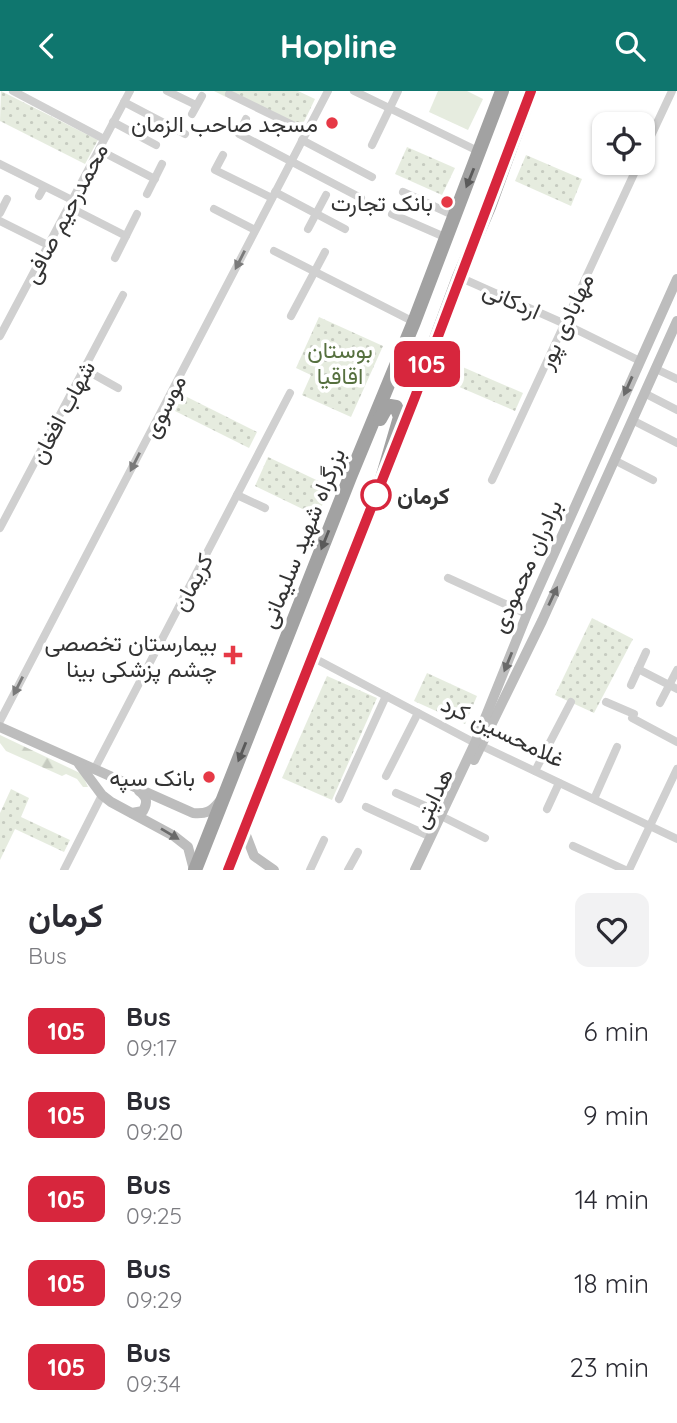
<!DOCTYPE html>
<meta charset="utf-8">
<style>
:root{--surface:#fff;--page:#f2f2f3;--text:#2b2b33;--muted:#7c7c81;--accent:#0f766e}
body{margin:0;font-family:Quicksand,Vazirmatn,sans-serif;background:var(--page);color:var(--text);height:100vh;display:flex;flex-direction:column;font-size:26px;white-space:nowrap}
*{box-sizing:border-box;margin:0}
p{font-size:23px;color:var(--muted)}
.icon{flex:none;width:38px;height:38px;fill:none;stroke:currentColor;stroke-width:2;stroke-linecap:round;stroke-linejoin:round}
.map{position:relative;height:779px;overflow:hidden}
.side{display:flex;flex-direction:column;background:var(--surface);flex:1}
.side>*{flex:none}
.badge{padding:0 14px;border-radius:10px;font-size:24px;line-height:46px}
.buttons{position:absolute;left:592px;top:21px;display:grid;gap:14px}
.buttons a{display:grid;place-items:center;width:63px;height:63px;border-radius:14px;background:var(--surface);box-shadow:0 2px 5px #0004;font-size:35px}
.map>.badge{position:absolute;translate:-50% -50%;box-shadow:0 0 0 4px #fff}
.round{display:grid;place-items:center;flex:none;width:74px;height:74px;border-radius:14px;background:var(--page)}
.overview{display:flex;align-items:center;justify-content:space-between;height:119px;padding:0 28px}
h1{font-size:33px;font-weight:700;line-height:52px}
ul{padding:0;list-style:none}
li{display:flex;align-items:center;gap:21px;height:84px;padding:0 28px}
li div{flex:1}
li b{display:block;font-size:26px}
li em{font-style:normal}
li .badge{min-width:77px;font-weight:700;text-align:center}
header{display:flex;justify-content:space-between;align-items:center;height:91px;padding:0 28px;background:var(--accent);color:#fff;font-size:32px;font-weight:700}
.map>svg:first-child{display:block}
.grass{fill:url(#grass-dots)}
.forest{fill:url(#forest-firs)}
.pitch{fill:#e6ecdf}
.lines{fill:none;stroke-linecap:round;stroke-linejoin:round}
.minor{stroke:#d0d0d0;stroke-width:8}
.secondary{stroke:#bdbdbd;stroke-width:10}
.trunk{stroke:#a2a2a2;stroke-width:14}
.oneway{fill:#5a5a5a}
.oneway2{fill:#7a7a7a}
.oneway3{fill:#6a6a6a}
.line-casing{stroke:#fff;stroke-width:16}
.line{stroke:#d7263d;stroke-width:10}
.poi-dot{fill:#e63946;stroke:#fff;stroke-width:2.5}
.stop-dot{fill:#fff;stroke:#d7263d;stroke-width:3.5}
.labels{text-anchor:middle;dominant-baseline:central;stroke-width:7;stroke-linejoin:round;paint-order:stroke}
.poi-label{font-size:23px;fill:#333;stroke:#fff;text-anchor:end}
.street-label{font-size:23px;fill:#333;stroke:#fff}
.park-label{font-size:23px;fill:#56703f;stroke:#fff}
.stop-label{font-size:23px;font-weight:bold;fill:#333;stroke:#fff;text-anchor:start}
</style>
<header><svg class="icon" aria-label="back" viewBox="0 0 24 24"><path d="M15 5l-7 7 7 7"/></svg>Hopline<svg class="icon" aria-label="search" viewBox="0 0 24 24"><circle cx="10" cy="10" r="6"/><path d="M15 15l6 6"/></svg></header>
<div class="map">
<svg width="677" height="779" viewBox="0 0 677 779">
<defs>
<pattern id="grass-dots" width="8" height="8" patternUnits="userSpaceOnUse" patternTransform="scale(1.75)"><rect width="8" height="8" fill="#e6ecdf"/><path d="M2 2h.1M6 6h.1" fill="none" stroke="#c6cbc0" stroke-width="1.8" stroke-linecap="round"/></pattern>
<pattern id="forest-firs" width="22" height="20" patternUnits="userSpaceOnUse" patternTransform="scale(1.75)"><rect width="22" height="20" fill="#e6ecdf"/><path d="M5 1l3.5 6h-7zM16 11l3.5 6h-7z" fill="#c6cbc0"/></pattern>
</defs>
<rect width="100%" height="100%" fill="#fff"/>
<g class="grass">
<path d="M 1,0 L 98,49 L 85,73 L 0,30 Z"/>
<path d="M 214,0 L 298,0 L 315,8 L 302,35 L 229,1 L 226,6 Z"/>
<path d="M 407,56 L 455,77 L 442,104 L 395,83 Z"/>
<path d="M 526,64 L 582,88 L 571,115 L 515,90 Z"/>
<path d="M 319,226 L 383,255 L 351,326 L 302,304 L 311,284 L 296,277 Z"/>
<path d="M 451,271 L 523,302 L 515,320 L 443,289 Z"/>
<path d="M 183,304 L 257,341 L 249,357 L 175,320 Z"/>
<path d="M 268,366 L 331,396 L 317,425 L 255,395 Z"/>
<path d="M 592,527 L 633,548 L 594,622 L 555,604 Z"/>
<path d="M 427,582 L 477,605 L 465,633 L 414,610 Z"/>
<path d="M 327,585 L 377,607 L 332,709 L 282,687 Z"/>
<path d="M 11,698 L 29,707 L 21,726 L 70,749 L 64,761 L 15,738 L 0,769 L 0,722 Z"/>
</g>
<path class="forest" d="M 0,644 L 82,683 L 88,696 L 83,696 L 77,688 L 66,683 L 62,685 L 6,660 L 0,652 Z"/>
<path class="pitch" d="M 438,0 L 467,0 L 483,8 L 468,39 L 429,21 Z"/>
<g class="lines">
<g class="minor">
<path d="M 13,0 L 104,48"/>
<path d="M 167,0 L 196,14"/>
<path d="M 354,0 L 480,61"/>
<path d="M 229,3 L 307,41"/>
<path d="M 124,11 L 185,43"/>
<path d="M 192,23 L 202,5"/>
<path d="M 246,28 L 239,43 L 361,107"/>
<path d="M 113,31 L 156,54"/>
<path d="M 302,49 L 372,86"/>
<path d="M 372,54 L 398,0"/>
<path d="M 99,59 L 155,88"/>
<path d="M 223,64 L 215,79 L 272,107"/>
<path d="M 642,64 L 672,0"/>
<path d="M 0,73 L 72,109"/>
<path d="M 275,101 L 345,138"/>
<path d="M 403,101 L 455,125"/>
<path d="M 147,103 L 162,73"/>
<path d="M 39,105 L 44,96"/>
<path d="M 69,116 L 126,145"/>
<path d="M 214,118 L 255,139"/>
<path d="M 0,122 L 7,108"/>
<path d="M 392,123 L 447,147"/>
<path d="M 0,130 L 48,154"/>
<path d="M 308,138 L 326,104"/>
<path d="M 274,160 L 414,231"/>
<path d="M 115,167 L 137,123"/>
<path d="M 459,186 L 565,233 L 640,270"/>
<path d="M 291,225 L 325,161"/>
<path d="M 0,245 L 130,0"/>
<path d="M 84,278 L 118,297"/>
<path d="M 656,278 L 677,288"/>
<path d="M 646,303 L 677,319"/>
<path d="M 634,330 L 677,352"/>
<path d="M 616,370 L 653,389"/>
<path d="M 492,389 L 639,72"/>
<path d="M 237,404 L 265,417"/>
<path d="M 0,437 L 123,204"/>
<path d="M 448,487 L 527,523"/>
<path d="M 312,566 L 475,652"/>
<path d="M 638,578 L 677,598"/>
<path d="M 631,594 L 646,561"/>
<path d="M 606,611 L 634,623 L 632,627 L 677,651"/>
<path d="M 660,612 L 677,579"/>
<path d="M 0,630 L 328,0"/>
<path d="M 482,655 L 677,748"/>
<path d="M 94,679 L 290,302"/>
<path d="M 535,680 L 571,611"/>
<path d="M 386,685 L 418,622"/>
<path d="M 396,702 L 441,722"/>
<path d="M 339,708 L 386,605"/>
<path d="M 594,708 L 617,656"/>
<path d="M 366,716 L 429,745"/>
<path d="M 547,718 L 559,692"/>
<path d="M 445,727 L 485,747"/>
<path d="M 573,755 L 625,779"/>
<path d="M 64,779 L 102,704"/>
<path d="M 310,779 L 324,749"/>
<path d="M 348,779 L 358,761"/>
<path d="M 629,779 L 677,678"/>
</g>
<g class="secondary">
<path d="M 0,636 L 193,722 C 206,723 211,721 219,711"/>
<path d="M 474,669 L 542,530 L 677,230"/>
<path d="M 79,673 L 102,704 L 111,711 L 174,745 L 188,756 L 194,779"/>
<path d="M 132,722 L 143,720 C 148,711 147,706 139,700"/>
<path d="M 244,739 L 254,765 L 274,779"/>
<path d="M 415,779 L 475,652 L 527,523 L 677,188"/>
</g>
<g class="trunk">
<path d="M 399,271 L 398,286 L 401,290 L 408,292 L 413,289 L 421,275"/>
<path d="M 403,337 L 459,186 L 489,116 L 531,0"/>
<path d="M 195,779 L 350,386 L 414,231 L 502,0"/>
<path d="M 228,779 L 381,391 L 400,326 L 396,316 L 390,315 L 385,319 L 380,328"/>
</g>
</g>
<defs><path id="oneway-solid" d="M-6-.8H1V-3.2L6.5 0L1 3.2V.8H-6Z" transform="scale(1.75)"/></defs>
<g class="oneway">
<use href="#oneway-solid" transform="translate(470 87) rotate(112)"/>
<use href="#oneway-solid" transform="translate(325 449) rotate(112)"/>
<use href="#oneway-solid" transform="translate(242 661) rotate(112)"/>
</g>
<g class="oneway2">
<use href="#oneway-solid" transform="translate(240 169) rotate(117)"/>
<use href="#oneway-solid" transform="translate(135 371) rotate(117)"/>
<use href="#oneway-solid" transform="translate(18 595) rotate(117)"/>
</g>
<g class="oneway3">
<use href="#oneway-solid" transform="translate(628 295) rotate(114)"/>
<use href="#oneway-solid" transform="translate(553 505) rotate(-65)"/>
<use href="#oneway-solid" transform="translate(508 571) rotate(112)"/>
<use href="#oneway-solid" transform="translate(170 743) rotate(31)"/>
</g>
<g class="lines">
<g class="line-casing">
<path id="line" d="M 228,779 L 415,306 L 531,0"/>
</g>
<use href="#line" class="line"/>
</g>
<g class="poi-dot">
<circle cx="332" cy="32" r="7"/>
<circle cx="447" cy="111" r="7"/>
<path d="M229.5 553.5h7v7h7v7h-7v7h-7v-7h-7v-7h7z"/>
<circle cx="209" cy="686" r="7"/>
</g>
<circle class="stop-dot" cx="376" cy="404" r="14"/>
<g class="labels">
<g class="poi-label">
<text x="318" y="32">مسجد صاحب الزمان</text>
<text x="433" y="111">بانک تجارت</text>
<text x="217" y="551">بیمارستان تخصصی<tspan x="217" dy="26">چشم پزشکی بینا</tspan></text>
<text x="195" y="686">بانک سپه</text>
</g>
<g class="street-label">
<text transform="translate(65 122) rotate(-62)">محمدرحیم صافی</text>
<text transform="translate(512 209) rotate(24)">اردکانی</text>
<text transform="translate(565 230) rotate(-65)">مهابادی پور</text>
<text transform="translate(164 315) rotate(-63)">موسوی</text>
<text transform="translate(62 321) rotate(-62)">شهاب افغان</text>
<text transform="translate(302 447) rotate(-68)">بزرگراه شهید سلیمانی</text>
<text transform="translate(526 475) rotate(-66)">برادران محمودی</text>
<text transform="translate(192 491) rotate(-62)">کریمان</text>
<text transform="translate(503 640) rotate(26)">غلامحسین کرد</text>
<text transform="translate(432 707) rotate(-64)">هدایتی</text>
</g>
<g class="park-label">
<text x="340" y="258">بوستان<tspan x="340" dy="26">اقاقیا</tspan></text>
</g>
<g class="stop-label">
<text x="397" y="404">کرمان</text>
</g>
</g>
</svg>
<div class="buttons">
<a><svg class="icon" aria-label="locate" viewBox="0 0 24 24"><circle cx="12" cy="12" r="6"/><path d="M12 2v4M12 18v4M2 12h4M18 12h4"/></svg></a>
</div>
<b class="badge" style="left:427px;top:273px;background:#d7263d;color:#fff">105</b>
</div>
<section class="side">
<div class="overview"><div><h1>کرمان</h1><p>Bus</p></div><a class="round"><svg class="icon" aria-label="heart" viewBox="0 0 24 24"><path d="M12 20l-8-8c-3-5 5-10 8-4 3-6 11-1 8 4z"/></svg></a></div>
<ul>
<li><span class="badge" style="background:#d7263d;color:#fff">105</span><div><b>Bus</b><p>09:17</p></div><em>6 min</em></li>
<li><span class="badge" style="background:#d7263d;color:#fff">105</span><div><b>Bus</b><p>09:20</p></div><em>9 min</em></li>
<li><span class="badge" style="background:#d7263d;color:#fff">105</span><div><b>Bus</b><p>09:25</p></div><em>14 min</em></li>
<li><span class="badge" style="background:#d7263d;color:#fff">105</span><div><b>Bus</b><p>09:29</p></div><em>18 min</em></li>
<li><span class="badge" style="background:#d7263d;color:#fff">105</span><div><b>Bus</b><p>09:34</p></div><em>23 min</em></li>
</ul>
</section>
